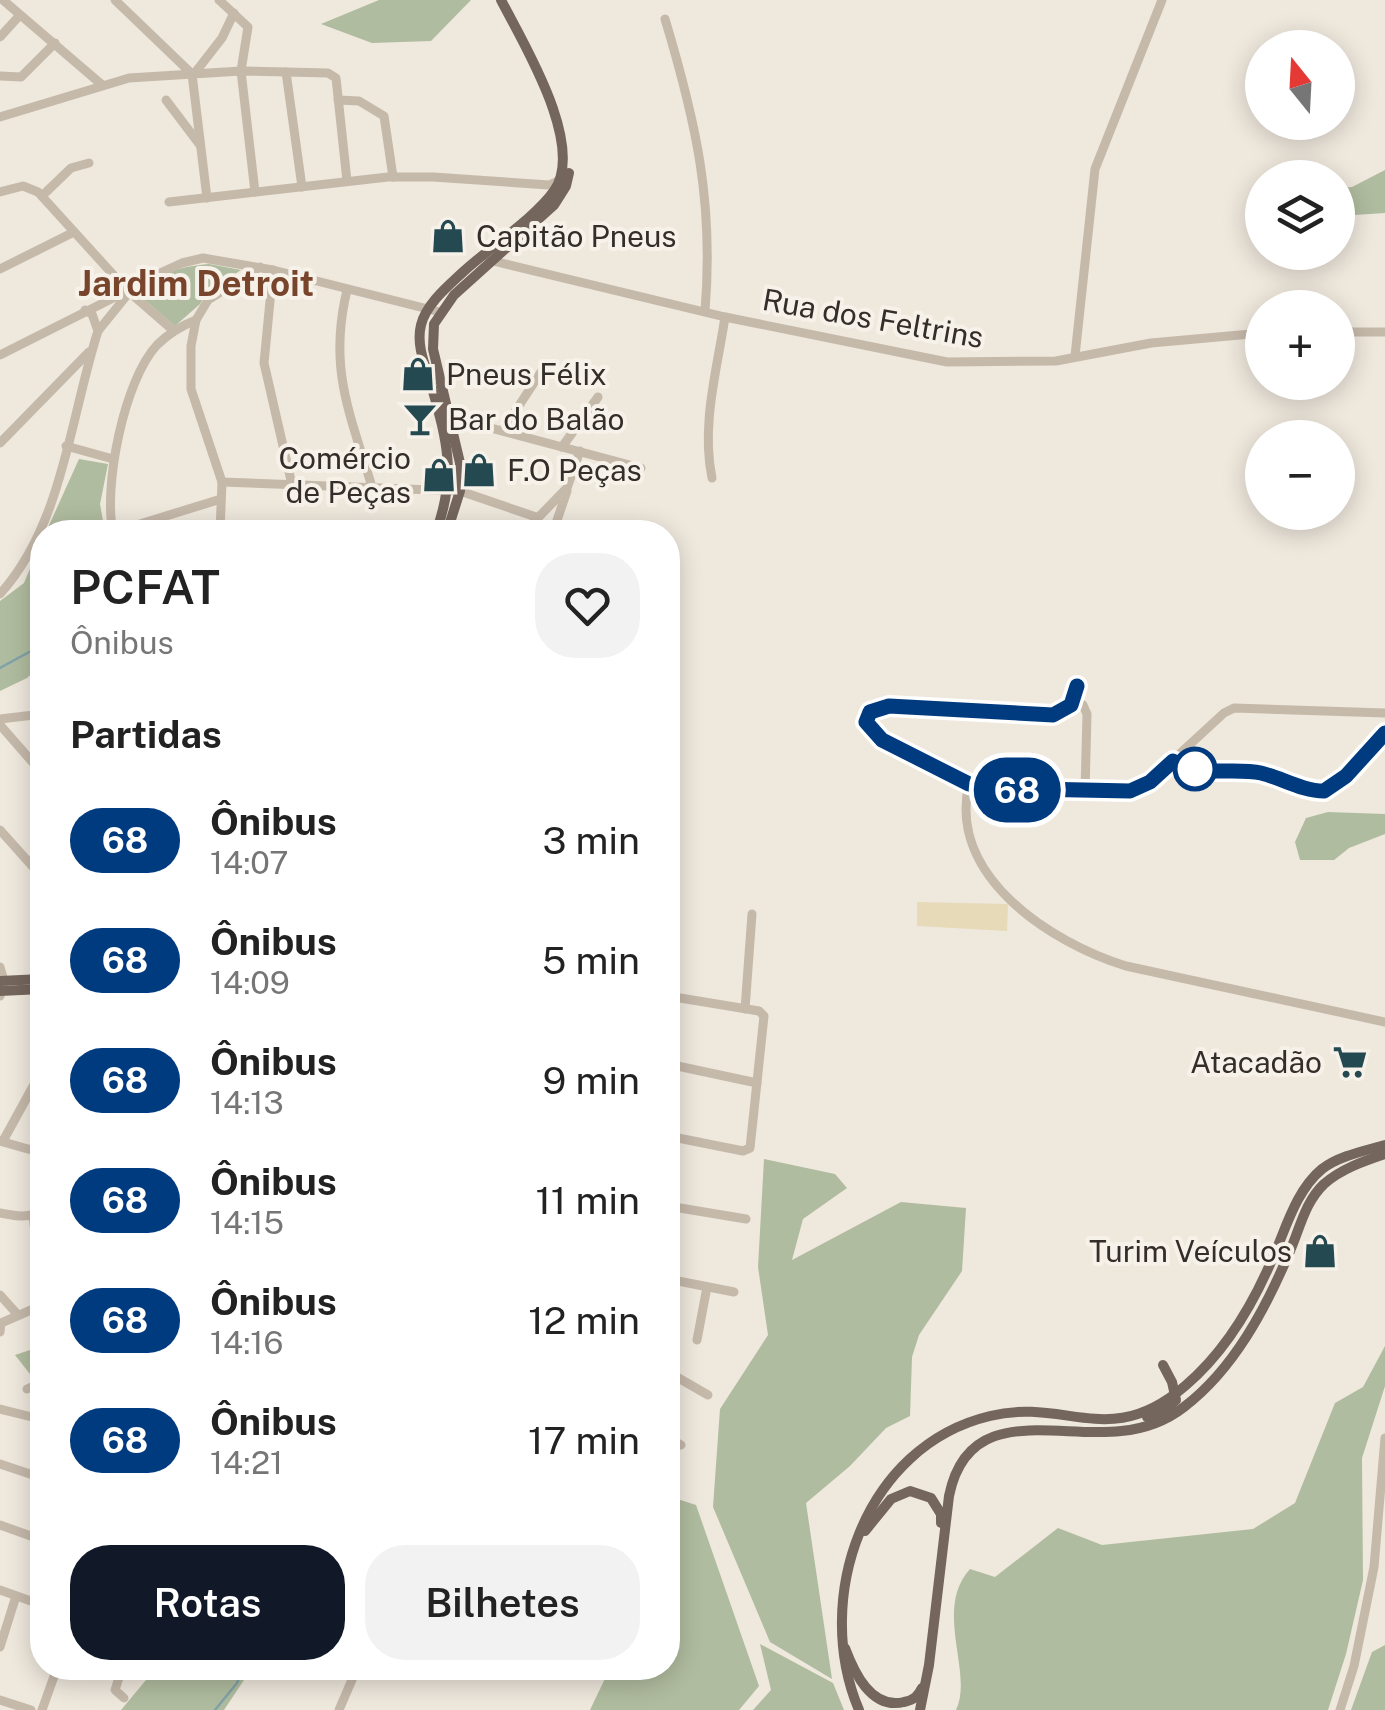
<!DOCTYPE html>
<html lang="pt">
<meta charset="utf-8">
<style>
:root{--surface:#fff;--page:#f2f2f2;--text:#222;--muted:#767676;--accent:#111827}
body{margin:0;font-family:"Public Sans",sans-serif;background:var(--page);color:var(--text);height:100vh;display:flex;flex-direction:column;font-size:38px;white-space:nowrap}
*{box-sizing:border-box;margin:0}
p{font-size:32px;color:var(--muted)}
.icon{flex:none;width:55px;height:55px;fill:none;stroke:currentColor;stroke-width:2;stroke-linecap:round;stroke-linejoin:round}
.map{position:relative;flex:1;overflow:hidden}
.sheet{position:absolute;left:30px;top:520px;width:650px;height:1160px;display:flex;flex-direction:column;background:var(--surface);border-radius:40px;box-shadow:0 5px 25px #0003}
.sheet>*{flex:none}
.badge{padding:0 20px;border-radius:32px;font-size:35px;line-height:65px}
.needle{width:65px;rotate:342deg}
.buttons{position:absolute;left:1245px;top:30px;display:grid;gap:20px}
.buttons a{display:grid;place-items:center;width:110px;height:110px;border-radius:50%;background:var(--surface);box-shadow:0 5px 25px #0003;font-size:50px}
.map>.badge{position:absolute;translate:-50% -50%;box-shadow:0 0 0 5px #fff}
h2{padding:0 40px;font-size:38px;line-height:90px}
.round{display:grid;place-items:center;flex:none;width:105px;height:105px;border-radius:40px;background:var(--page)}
.overview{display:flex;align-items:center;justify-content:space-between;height:170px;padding:0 40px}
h1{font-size:48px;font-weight:600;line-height:75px}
.button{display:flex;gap:20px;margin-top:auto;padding:20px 40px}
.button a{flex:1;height:115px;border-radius:40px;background:var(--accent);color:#fff;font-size:40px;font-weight:600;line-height:115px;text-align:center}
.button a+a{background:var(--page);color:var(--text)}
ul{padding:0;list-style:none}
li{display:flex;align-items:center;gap:30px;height:120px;padding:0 40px}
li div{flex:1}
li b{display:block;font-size:38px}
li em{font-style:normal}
li .badge{min-width:110px;font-weight:700;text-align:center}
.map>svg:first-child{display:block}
.green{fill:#b0bc9f}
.sand{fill:#e6dab8}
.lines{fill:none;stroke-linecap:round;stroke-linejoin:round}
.stream{stroke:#80a3a8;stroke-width:2.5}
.minor{stroke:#c5b9aa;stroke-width:9}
.major{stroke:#74665c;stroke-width:10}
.line-casing{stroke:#fff;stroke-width:22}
.line{stroke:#003b80;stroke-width:15}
.stop-dot{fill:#fff;stroke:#003b80;stroke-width:5}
.labels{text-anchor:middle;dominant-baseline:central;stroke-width:8;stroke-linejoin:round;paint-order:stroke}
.poi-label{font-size:30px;fill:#342d29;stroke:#f7f2e9;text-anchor:start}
.street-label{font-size:30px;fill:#342d29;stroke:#f7f2e9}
.quarter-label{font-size:35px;font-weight:bold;fill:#78452c;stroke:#f7f2e9}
</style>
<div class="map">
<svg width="1385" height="1710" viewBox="0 0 1385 1710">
<rect width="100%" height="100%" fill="#efe8dd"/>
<g class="green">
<path d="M 379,0 L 471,0 L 431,41 L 372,43 L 321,24 Z"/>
<path d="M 1385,170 L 1385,213 L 1338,216 L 1338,188 L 1352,187 Z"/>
<path d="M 209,264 L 241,270 L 206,293 L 200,304 L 175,326 L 138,294 C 157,272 180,267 209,264 Z"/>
<path d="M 79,459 L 108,464 L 100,504 L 105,532 L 46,532 Z"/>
<path d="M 42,540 L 42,665 L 27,678 L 0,691 L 0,601 L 24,583 Z"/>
<path d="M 1328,812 L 1385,814 L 1385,834 L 1349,848 L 1334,860 L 1300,860 L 1295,842 L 1306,818 Z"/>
<path d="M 764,1159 L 835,1174 L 847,1188 L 803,1219 L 792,1260 L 901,1202 L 966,1208 L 962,1271 L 919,1335 L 912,1357 L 910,1416 L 886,1428 L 850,1466 L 806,1503 L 832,1679 L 770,1642 L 713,1507 L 720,1409 L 768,1335 L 758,1267 Z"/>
<path d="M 42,1346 L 42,1398 L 41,1388 L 15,1355 Z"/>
<path d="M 1385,1346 L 1385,1386 L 1362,1458 L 1363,1580 L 1346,1654 L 1328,1710 L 956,1710 C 974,1673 933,1610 970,1569 L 995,1577 L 1058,1528 L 1102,1545 L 1253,1529 L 1295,1503 L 1335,1403 L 1363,1387 Z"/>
<path d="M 668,1496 L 696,1505 L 759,1686 L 739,1710 L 590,1710 L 610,1668 L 668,1668 Z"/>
<path d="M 760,1644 L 833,1683 L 844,1710 L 753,1710 L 771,1690 Z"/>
<path d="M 1385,1645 L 1385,1710 L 1351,1710 L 1372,1652 Z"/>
<path d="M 156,1668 L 252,1668 L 224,1710 L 121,1710 Z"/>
</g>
<path class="sand" d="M 917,902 L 1008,904 L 1007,931 L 917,926 Z"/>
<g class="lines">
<g class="stream">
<path d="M 0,668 L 42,645"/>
<path d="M 215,1710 L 237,1683 L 243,1668"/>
</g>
<g class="minor">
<path d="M 3,0 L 101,84"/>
<path d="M 115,0 L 192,74"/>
<path d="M 219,0 L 248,27 L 241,71 L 255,192"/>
<path d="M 665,19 C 696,122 714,202 705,311"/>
<path d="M 0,37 L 20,15"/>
<path d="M 286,72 L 302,187"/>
<path d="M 192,74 L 207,198"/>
<path d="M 194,74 L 222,38 L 234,13"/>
<path d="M 0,76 L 21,77 L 55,43"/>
<path d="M 166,100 L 200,145"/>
<path d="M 338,100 L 359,101 L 384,116 L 393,177"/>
<path d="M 0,117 L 129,78 L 241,71 L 328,73 L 336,78 L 347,181"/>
<path d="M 0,192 L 23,186 L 38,192 L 128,291 L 174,331"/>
<path d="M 42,196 L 71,168 L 89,163"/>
<path d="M 169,202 L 388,177 L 433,177 L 549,185 L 558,181"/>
<path d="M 489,260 L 725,317 L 947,362 L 1056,361 L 1151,343 L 1262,333"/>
<path d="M 0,269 L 74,232"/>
<path d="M 273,270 L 264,363 L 292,485"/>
<path d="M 347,290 C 328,369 350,413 372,487"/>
<path d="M 98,331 L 136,284 L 182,263 L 203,258 L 273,270 L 440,312"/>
<path d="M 1338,332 L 1385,332"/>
<path d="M 0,355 L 125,292"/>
<path d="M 1075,356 L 1095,169 L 1162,0"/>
<path d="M 442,415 L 641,468"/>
<path d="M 503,430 L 541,372"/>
<path d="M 0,443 L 89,352"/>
<path d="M 66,446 L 113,459"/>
<path d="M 562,447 L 598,397"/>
<path d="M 712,478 C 701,425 717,370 725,317"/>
<path d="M 222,482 L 460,491 L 536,517"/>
<path d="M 113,532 C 103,487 124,380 157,345 C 168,334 181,326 196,320"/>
<path d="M 114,532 L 221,499"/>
<path d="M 220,532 L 222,482 L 191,389 L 191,346 L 196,320 L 208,300 L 260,267"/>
<path d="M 524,532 L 567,488 L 580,451"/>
<path d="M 553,532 L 567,491"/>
<path d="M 0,594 C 63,524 70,418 98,331 L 92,314 L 85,310"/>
<path d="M 1077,686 L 1071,705 L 1053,715 L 885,706 L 871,712 L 866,722 L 882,740 L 976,786 L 1114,793 L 1137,790 L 1149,782 L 1224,713 L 1234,708 L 1385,713"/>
<path d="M 1074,699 L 1083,705 L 1087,714 L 1085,792"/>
<path d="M 0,719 L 42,714"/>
<path d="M 0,725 L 42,773"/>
<path d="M 1173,761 C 1195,778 1234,766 1261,773 C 1282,778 1302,791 1324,791 L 1346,777 L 1385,733"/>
<path d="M 969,784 C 947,877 1052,943 1126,966 L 1385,1022"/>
<path d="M 0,830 L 42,877"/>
<path d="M 0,967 L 4,981 L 0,996"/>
<path d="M 668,996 L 759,1011 L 764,1016 L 750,1148 L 743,1151 L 668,1136"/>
<path d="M 745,1009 L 752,914"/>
<path d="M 668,1064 L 757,1083"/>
<path d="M 0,1141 L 42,1153"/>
<path d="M 3,1141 L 42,1070"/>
<path d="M 668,1206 L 746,1219"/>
<path d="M 0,1213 C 16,1216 28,1219 42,1210"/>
<path d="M 33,1216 L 42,1289"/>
<path d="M 668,1279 L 734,1292"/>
<path d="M 0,1295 L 18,1315"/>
<path d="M 0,1332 L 1,1323 L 38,1307 L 42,1294"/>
<path d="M 697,1340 L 707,1287"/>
<path d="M 668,1372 L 708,1395"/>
<path d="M 27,1389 L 42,1382"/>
<path d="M 0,1409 L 32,1417"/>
<path d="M 668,1438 L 681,1445"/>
<path d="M 0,1464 L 42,1478"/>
<path d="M 0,1525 L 42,1540"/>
<path d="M 0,1590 L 42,1605"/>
<path d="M 0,1647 L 16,1596"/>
<path d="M 122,1668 L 115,1690 L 124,1698"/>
<path d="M 0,1700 L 31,1710"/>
<path d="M 42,1710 L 57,1668"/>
<path d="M 339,1710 L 357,1668"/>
<path d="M 1340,1710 L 1354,1666 L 1374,1567 L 1385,1438"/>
</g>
<g class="major">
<path d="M 436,532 C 457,475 447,441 431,384 C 425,365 416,345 421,325 C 426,304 448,286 463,272 C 489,248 535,218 554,191 C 586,145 523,43 501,0"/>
<path d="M 447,532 L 460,491 L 460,463 L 433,349 L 434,324 L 454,295 L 554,205 L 566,186 L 569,173"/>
<path d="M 0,981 L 42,979"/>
<path d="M 0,991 L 42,989"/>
<path d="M 1147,1417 L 1164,1411 L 1176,1400 L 1172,1382 L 1163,1365"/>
<path d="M 865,1531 L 891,1499 L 910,1491 L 931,1498 L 941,1514 L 941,1523"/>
<path d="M 845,1648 C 854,1672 871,1710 904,1702 C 914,1700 918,1696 922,1688"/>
<path d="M 859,1710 C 812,1599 864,1446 990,1416 C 1067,1397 1109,1451 1185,1386 C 1224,1353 1251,1308 1271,1262 C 1285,1232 1295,1191 1322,1169 C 1339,1156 1364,1151 1385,1145"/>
<path d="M 920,1710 L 929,1665 L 949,1496 C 968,1402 1056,1439 1121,1431 C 1143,1429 1166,1421 1184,1407 C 1234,1369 1266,1308 1290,1251 C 1300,1228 1305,1202 1324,1184 C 1341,1169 1364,1161 1385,1154"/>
</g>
</g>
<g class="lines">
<g class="line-casing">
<path id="line" d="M 1077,686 L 1071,705 L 1053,715 L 889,706 L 870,712 L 866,722 L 882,740 L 969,784 L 986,788 L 1130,791 L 1150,782 L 1173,761 C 1195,778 1234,767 1261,773 C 1282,778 1302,791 1324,791 L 1346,776 L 1385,733"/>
</g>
<use href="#line" class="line"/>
</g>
<defs>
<g id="shop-bare" transform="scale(2.7)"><path d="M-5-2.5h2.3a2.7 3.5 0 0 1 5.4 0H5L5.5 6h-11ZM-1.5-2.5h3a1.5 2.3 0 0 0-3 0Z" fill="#244950" stroke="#f7f2e9" stroke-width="2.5" paint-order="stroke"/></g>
<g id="bar-bare" transform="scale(2.7)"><path d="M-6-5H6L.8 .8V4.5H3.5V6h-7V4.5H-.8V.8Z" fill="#244950" stroke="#f7f2e9" stroke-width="2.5" paint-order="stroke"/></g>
<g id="supermarket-bare" transform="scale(2.7)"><path d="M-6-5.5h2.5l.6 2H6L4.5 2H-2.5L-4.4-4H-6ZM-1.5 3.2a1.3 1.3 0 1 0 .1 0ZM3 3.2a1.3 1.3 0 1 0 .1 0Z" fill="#244950" stroke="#f7f2e9" stroke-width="2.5" paint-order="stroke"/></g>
</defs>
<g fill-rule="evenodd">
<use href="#shop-bare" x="448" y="236"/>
<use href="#shop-bare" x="418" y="374"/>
<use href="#bar-bare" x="420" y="419"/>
<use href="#shop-bare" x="479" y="470"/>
<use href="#shop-bare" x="439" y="475"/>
<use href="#supermarket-bare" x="1350" y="1062"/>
<use href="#shop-bare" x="1320" y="1251"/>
</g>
<circle class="stop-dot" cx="1195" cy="769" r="20"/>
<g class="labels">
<g class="poi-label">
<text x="476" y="236">Capitão Pneus</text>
<text x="446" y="374">Pneus Félix</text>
<text x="448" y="419">Bar do Balão</text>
<text x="411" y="458" text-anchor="end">Comércio<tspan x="411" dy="34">de Peças</tspan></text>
<text x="507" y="470">F.O Peças</text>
<text x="1322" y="1062" text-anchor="end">Atacadão</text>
<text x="1292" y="1251" text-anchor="end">Turim Veículos</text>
</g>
<g class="street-label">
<text transform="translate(873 318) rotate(10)">Rua dos Feltrins</text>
</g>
<g class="quarter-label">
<text x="196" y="283">Jardim Detroit</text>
</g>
</g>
</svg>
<div class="buttons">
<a><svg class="needle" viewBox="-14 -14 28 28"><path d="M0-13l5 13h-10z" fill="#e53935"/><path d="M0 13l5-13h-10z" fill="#767676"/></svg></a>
<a><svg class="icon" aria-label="layers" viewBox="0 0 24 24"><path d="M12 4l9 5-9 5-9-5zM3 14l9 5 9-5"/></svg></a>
<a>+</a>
<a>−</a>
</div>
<b class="badge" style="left:1017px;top:790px;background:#003b80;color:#fff">68</b>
<section class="sheet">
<div class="overview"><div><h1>PCFAT</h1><p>Ônibus</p></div><a class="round"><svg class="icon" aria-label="heart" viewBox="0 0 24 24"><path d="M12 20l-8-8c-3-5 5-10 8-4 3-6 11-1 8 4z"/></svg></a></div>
<h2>Partidas</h2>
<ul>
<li><span class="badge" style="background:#003b80;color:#fff">68</span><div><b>Ônibus</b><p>14:07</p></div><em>3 min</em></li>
<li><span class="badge" style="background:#003b80;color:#fff">68</span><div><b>Ônibus</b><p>14:09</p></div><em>5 min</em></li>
<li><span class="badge" style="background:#003b80;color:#fff">68</span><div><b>Ônibus</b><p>14:13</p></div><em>9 min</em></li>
<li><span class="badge" style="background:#003b80;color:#fff">68</span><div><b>Ônibus</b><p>14:15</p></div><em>11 min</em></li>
<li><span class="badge" style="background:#003b80;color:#fff">68</span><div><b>Ônibus</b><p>14:16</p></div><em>12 min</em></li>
<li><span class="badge" style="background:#003b80;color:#fff">68</span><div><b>Ônibus</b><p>14:21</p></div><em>17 min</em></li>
</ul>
<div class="button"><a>Rotas</a><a>Bilhetes</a></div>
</section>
</div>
